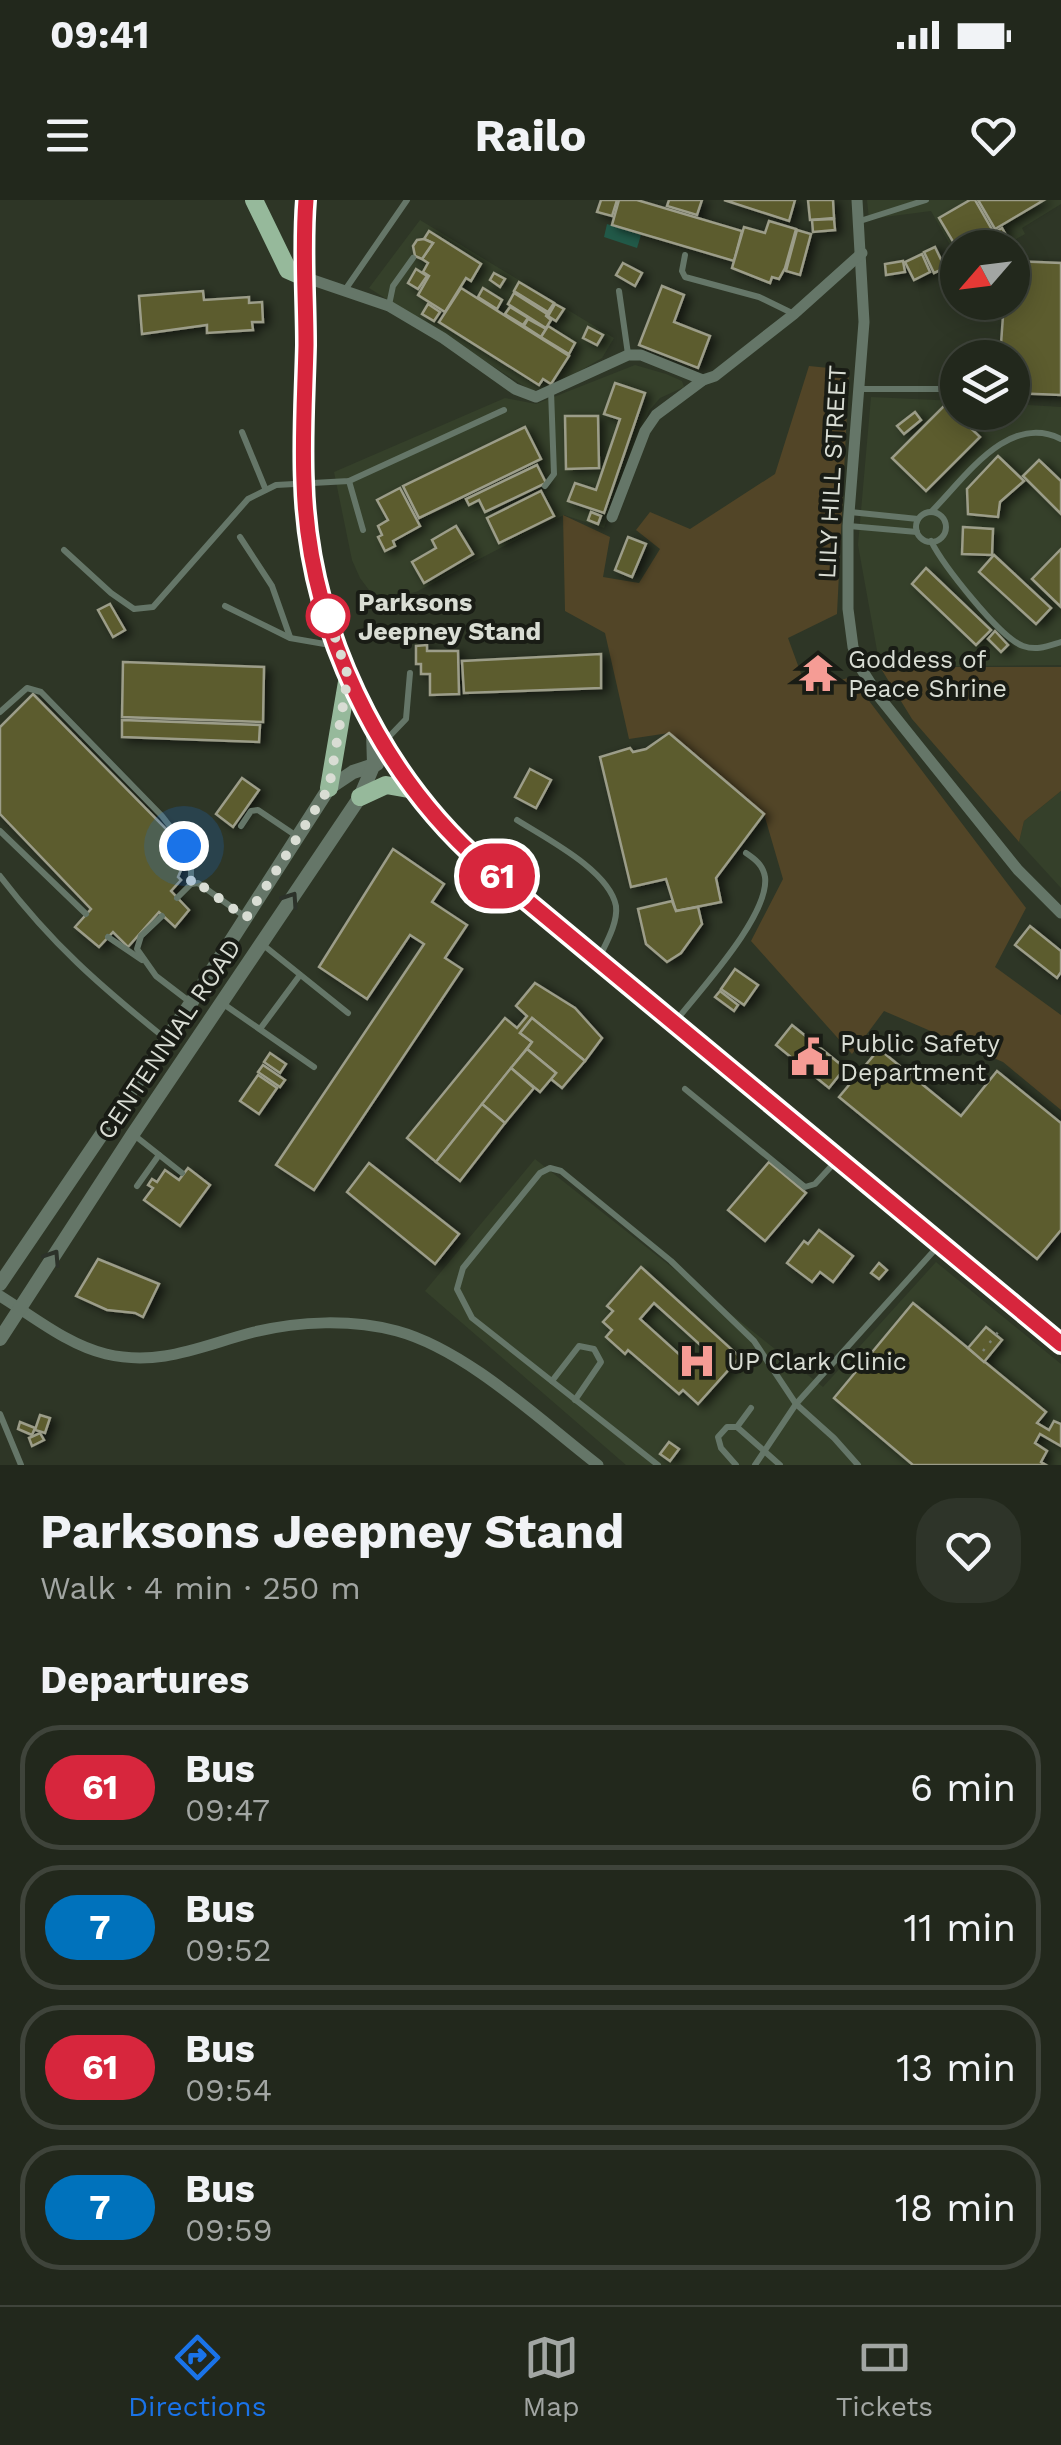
<!DOCTYPE html>
<meta charset="utf-8">
<style>
:root{--surface:#22281c;--page:#2e3429;--text:#f1f3f6;--muted:#a2a6a3;--line:#3f443b;--accent:#1a73e8}
body{margin:0;font-family:"Work Sans",sans-serif;background:var(--page);color:var(--text);height:100vh;display:flex;flex-direction:column;font-size:38px;white-space:nowrap}
*{box-sizing:border-box;margin:0}
p{font-size:32px;color:var(--muted)}
.icon{flex:none;width:55px;height:55px;fill:none;stroke:currentColor;stroke-width:2;stroke-linecap:round;stroke-linejoin:round}
.map{position:relative;height:1265px;overflow:hidden}
.side{display:flex;flex-direction:column;background:var(--surface);flex:1}
.side>*{flex:none}
.badge{padding:0 20px;border-radius:32px;font-size:35px;line-height:65px}
.needle{width:65px;rotate:242deg}
.buttons{position:absolute;left:940px;top:30px;display:grid;gap:20px}
.buttons a{display:grid;place-items:center;width:90px;height:90px;border-radius:50%;background:var(--surface);box-shadow:0 5px 25px #0003,0 0 0 2px var(--line);font-size:50px}
.you{position:absolute;width:50px;height:50px;margin:-25px;border:8px solid #fff;border-radius:50%;background:#1a73e8;box-shadow:0 0 0 15px #1a73e833}
.map>.badge{position:absolute;translate:-50% -50%;box-shadow:0 0 0 5px #fff}
h2{padding:0 40px;font-size:38px;line-height:90px}
.round{display:grid;place-items:center;flex:none;width:105px;height:105px;border-radius:40px;background:var(--page)}
.head{display:flex;align-items:center;justify-content:space-between;height:170px;padding:0 40px}
h1{font-size:48px;font-weight:700;line-height:75px}
ul{padding:0;list-style:none}
li{display:flex;align-items:center;gap:30px;height:125px;margin:0 20px 15px;padding:0 20px;border:5px solid var(--line);border-radius:40px}
li div{flex:1}
li b{display:block;font-size:38px}
li em{font-style:normal}
li .badge{min-width:110px;font-weight:700;text-align:center}
.status{display:flex;justify-content:space-between;align-items:center;height:70px;padding:0 50px;background:var(--surface);direction:ltr}
.status svg{height:28px;fill:currentColor}
header{display:flex;justify-content:space-between;align-items:center;height:130px;padding:0 40px;background:var(--surface);font-size:45px;font-weight:700}
.menu{display:flex;justify-content:space-around;align-items:center;height:140px;border-top:2px solid var(--line);background:var(--surface);font-size:28px;color:var(--muted)}
.menu a{display:grid;justify-items:center;gap:5px}
.menu .active{color:var(--accent)}
.map>svg:first-child{display:block}
.built{fill:#35402a}
.green{fill:#524527}
.water{fill:#215948}
.building{fill:#5b5b2d;stroke:#9c9d89;stroke-width:2.5;fill-rule:evenodd;filter:url(#shadow)}
.lines{fill:none;stroke-linecap:round;stroke-linejoin:round}
.path{stroke:#7c8275;stroke-width:2.5;stroke-dasharray:2.5 8;stroke-linecap:butt}
.service{stroke:#657668;stroke-width:6}
.minor{stroke:#657668;stroke-width:11}
.tertiary{stroke:#657668;stroke-width:14}
.primary{stroke:#96b99b;stroke-width:18}
.oneway{stroke:#2c322a}
.line-casing{stroke:#fff;stroke-width:22}
.line{stroke:#d7263d;stroke-width:15}
.walk{stroke:#d9ddd4;stroke-width:10;stroke-dasharray:0 18}
.stop-dot{fill:#fff;stroke:#d7263d;stroke-width:5}
.labels{text-anchor:middle;dominant-baseline:central;stroke-width:8;stroke-linejoin:round;paint-order:stroke}
.street-label{font-size:25px;fill:#d9ddd4;stroke:#191c15}
.stop-label{font-size:25px;font-weight:bold;fill:#d9ddd4;stroke:#191c15;text-anchor:start}
.poi-label{font-size:25px;fill:#d9ddd4;stroke:#191c15;text-anchor:start}
</style>
<div class="status"><b>09:41</b><svg viewBox="0 0 49 12"><path d="M0 12V9h3v3zM5 12V6h3v6zM10 12V3h3v9zM15 12V0h3v12zM26 1h20v11H26zM47 4h2v5h-2z"/></svg></div>
<header><svg class="icon" aria-label="menu" viewBox="0 0 24 24"><path d="M4 6h16M4 12h16M4 18h16"/></svg>Railo<svg class="icon" aria-label="heart" viewBox="0 0 24 24"><path d="M12 20l-8-8c-3-5 5-10 8-4 3-6 11-1 8 4z"/></svg></header>
<div class="map">
<svg width="1061" height="1265" viewBox="0 0 1061 1265">
<defs>
<filter id="shadow"><feDropShadow dx="5.5" dy="3" stdDeviation="5" flood-color="#0009"/></filter>
</defs>
<rect width="100%" height="100%" fill="#2e3626"/>
<g class="built">
<path d="M 867,0 L 1061,0 L 1061,4 L 1022,28 L 1025,34 L 1002,47 L 958,48 L 957,57 L 931,11 L 869,19 Z"/>
<path d="M 420,20 L 614,138 L 602,158 L 556,185 L 532,191 L 369,88 Z"/>
<path d="M 635,165 L 666,174 L 682,181 L 684,187 L 660,198 L 649,211 L 604,328 L 564,315 L 416,392 L 388,397 L 372,394 L 360,378 L 352,360 L 334,272 L 505,198 L 536,204 Z"/>
<path d="M 871,197 L 957,201 L 958,212 L 1012,212 L 1013,204 L 1061,207 L 1061,465 L 880,467 L 858,345 Z"/>
<path d="M 1061,591 L 1061,688 L 1019,642 L 1024,621 Z"/>
<path d="M 535,959 L 823,1187 L 936,1062 L 1061,1164 L 1061,1265 L 626,1265 L 425,1091 Z"/>
</g>
<g class="green">
<path d="M 809,166 L 849,170 L 837,414 L 788,438 L 807,490 L 851,477 L 1026,708 L 995,767 L 1061,815 L 1061,910 L 1003,862 L 884,811 L 852,854 L 751,741 L 783,679 L 764,614 L 669,533 L 629,539 L 605,433 L 565,411 L 563,315 L 610,337 L 603,377 L 639,383 L 660,349 L 636,330 L 650,312 L 690,329 L 775,274 Z"/>
<path d="M 880,467 L 1061,467 L 1061,591 L 1024,621 L 1019,642 L 912,519 Z"/>
</g>
<path class="water" d="M 607,24 L 641,35 L 637,48 L 604,37 Z"/>
<g class="building">
<path d="M 601,0 L 617,0 L 612,16 L 597,12 Z"/>
<path d="M 619,0 L 637,0 L 742,31 L 734,61 L 612,25 Z"/>
<path d="M 669,0 L 702,0 L 697,15 L 667,6 Z"/>
<path d="M 724,0 L 795,0 L 789,21 Z"/>
<path d="M 808,0 L 833,0 L 834,18 L 810,20 Z"/>
<path d="M 970,0 L 975,0 L 994,33 L 1002,28 L 1006,35 L 986,48 L 958,50 L 939,18 Z"/>
<path d="M 978,0 L 1044,0 L 995,29 Z"/>
<path d="M 834,19 L 835,30 L 813,32 L 812,20 Z"/>
<path d="M 769,21 L 796,29 L 785,68 L 779,79 L 772,77 L 770,83 L 732,68 L 744,27 L 765,33 Z"/>
<path d="M 797,30 L 811,34 L 800,75 L 786,71 Z"/>
<path d="M 429,31 L 481,64 L 471,81 L 466,78 L 445,112 L 418,95 L 429,76 L 423,72 L 428,63 L 422,59 L 433,43 L 424,39 Z"/>
<path d="M 424,39 L 433,43 L 422,59 L 415,56 L 413,46 L 417,40 Z"/>
<path d="M 935,47 L 945,68 L 934,73 L 924,52 Z"/>
<path d="M 922,54 L 930,72 L 914,80 L 905,62 Z"/>
<path d="M 903,61 L 905,72 L 886,75 L 885,64 Z"/>
<path d="M 1012,61 L 1061,63 L 1061,195 L 1012,193 L 1012,158 L 1000,158 L 1004,102 L 1012,102 Z"/>
<path d="M 623,63 L 642,73 L 635,86 L 616,75 Z"/>
<path d="M 416,69 L 427,76 L 418,89 L 408,83 Z"/>
<path d="M 494,73 L 505,79 L 500,87 L 490,80 Z"/>
<path d="M 519,82 L 554,103 L 548,112 L 514,91 Z"/>
<path d="M 662,86 L 684,95 L 674,122 L 710,136 L 698,168 L 639,145 Z"/>
<path d="M 461,88 L 569,156 L 551,184 L 543,179 L 539,185 L 439,122 Z"/>
<path d="M 483,88 L 502,100 L 497,109 L 478,97 Z"/>
<path d="M 203,91 L 204,100 L 249,97 L 249,103 L 262,102 L 263,122 L 252,122 L 253,130 L 207,133 L 207,125 L 142,134 L 139,96 Z"/>
<path d="M 514,93 L 547,114 L 546,116 L 551,120 L 546,128 L 508,104 Z"/>
<path d="M 428,104 L 440,112 L 434,121 L 422,114 Z"/>
<path d="M 555,104 L 564,109 L 556,121 L 548,116 Z"/>
<path d="M 510,107 L 528,118 L 523,125 L 505,114 Z"/>
<path d="M 528,119 L 546,129 L 541,137 L 524,126 Z"/>
<path d="M 548,126 L 575,143 L 569,154 L 541,137 Z"/>
<path d="M 588,127 L 603,135 L 597,145 L 583,138 Z"/>
<path d="M 615,183 L 645,193 L 604,313 L 568,301 L 575,283 L 596,290 L 620,219 L 604,214 Z"/>
<path d="M 946,204 L 980,237 L 926,291 L 892,258 Z"/>
<path d="M 915,212 L 921,220 L 904,234 L 897,226 Z"/>
<path d="M 565,216 L 598,216 L 599,268 L 566,269 Z"/>
<path d="M 525,227 L 541,259 L 419,318 L 403,286 Z"/>
<path d="M 998,256 L 1024,281 L 1000,302 L 998,317 L 968,314 L 967,289 Z"/>
<path d="M 1039,260 L 1061,281 L 1061,314 L 1023,276 Z"/>
<path d="M 537,265 L 546,283 L 485,312 L 479,300 L 469,305 L 466,299 Z"/>
<path d="M 400,288 L 420,326 L 393,341 L 395,346 L 385,351 L 378,337 L 382,335 L 378,326 L 388,320 L 377,300 Z"/>
<path d="M 541,291 L 554,316 L 499,343 L 487,318 Z"/>
<path d="M 591,312 L 601,316 L 598,324 L 588,320 Z"/>
<path d="M 456,326 L 473,354 L 424,383 L 412,362 L 436,348 L 432,340 Z"/>
<path d="M 963,327 L 993,329 L 992,355 L 962,354 Z"/>
<path d="M 628,337 L 646,344 L 632,377 L 615,370 Z"/>
<path d="M 1061,349 L 1061,407 L 1032,379 Z"/>
<path d="M 994,355 L 1051,408 L 1036,424 L 979,372 Z"/>
<path d="M 926,368 L 991,430 L 976,445 L 912,384 Z"/>
<path d="M 110,404 L 125,430 L 113,437 L 98,410 Z"/>
<path d="M 995,431 L 1008,445 L 1001,452 L 988,439 Z"/>
<path d="M 427,445 L 427,451 L 458,451 L 459,494 L 430,495 L 430,474 L 421,474 L 421,464 L 416,464 L 416,446 Z"/>
<path d="M 601,454 L 601,488 L 464,493 L 462,461 Z"/>
<path d="M 123,462 L 264,467 L 263,522 L 122,517 Z"/>
<path d="M 33,494 L 172,635 L 184,663 L 178,677 L 181,680 L 171,691 L 189,710 L 175,727 L 159,712 L 128,747 L 113,732 L 99,747 L 75,727 L 91,709 L 0,614 L 0,527 Z"/>
<path d="M 122,520 L 260,525 L 259,542 L 122,537 Z"/>
<path d="M 669,533 L 764,614 L 716,678 L 721,702 L 676,711 L 666,679 L 631,687 L 600,557 L 630,548 L 633,552 L 646,549 Z"/>
<path d="M 530,569 L 551,580 L 536,608 L 515,597 Z"/>
<path d="M 242,578 L 259,590 L 233,627 L 216,614 Z"/>
<path d="M 393,649 L 444,684 L 432,702 L 467,725 L 445,758 L 462,769 L 314,990 L 276,965 L 424,744 L 410,735 L 367,799 L 319,767 Z"/>
<path d="M 672,701 L 676,711 L 698,707 L 702,724 L 681,753 L 667,762 L 646,744 L 638,709 Z"/>
<path d="M 1030,726 L 1061,751 L 1061,772 L 1057,778 L 1015,745 Z"/>
<path d="M 735,769 L 758,785 L 744,805 L 721,789 Z"/>
<path d="M 535,783 L 575,808 L 602,838 L 585,861 L 532,818 L 520,833 L 532,842 L 436,962 L 407,938 L 505,818 L 517,828 L 527,816 L 516,806 Z"/>
<path d="M 720,791 L 738,805 L 734,811 L 715,797 Z"/>
<path d="M 532,818 L 585,861 L 562,888 L 551,879 L 556,873 L 527,849 L 532,842 L 520,833 Z"/>
<path d="M 792,825 L 845,868 L 829,888 L 776,845 Z"/>
<path d="M 527,849 L 556,873 L 540,892 L 511,868 Z"/>
<path d="M 879,849 L 961,916 L 997,871 L 1061,923 L 1061,1030 L 1037,1059 L 839,897 Z"/>
<path d="M 270,853 L 286,864 L 280,873 L 264,862 Z"/>
<path d="M 263,865 L 285,880 L 280,887 L 258,872 Z"/>
<path d="M 511,868 L 534,888 L 505,923 L 482,904 Z"/>
<path d="M 258,875 L 277,888 L 259,914 L 240,901 Z"/>
<path d="M 482,904 L 505,923 L 460,981 L 436,962 Z"/>
<path d="M 769,962 L 806,993 L 765,1041 L 728,1010 Z"/>
<path d="M 369,963 L 459,1034 L 435,1064 L 347,992 Z"/>
<path d="M 188,968 L 210,985 L 180,1026 L 144,1000 L 153,988 L 148,985 L 152,979 L 157,982 L 165,970 L 179,980 Z"/>
<path d="M 819,1030 L 853,1056 L 833,1082 L 820,1072 L 812,1082 L 787,1063 L 804,1041 L 808,1044 Z"/>
<path d="M 98,1059 L 159,1084 L 143,1117 L 135,1113 L 107,1110 L 76,1096 Z"/>
<path d="M 879,1063 L 887,1070 L 879,1079 L 871,1073 Z"/>
<path d="M 641,1067 L 740,1157 L 698,1204 L 683,1190 L 679,1194 L 628,1150 L 625,1154 L 606,1137 L 612,1130 L 603,1122 L 613,1111 L 607,1106 ZM 654,1103 L 706,1150 L 692,1166 L 640,1119 Z"/>
<path d="M 913,1103 L 1046,1212 L 1037,1223 L 1049,1230 L 1054,1221 L 1061,1224 L 1061,1246 L 1040,1234 L 1035,1243 L 1047,1251 L 1041,1262 L 1046,1265 L 913,1265 L 834,1198 Z"/>
<path d="M 986,1127 L 1002,1140 L 984,1162 L 968,1148 Z"/>
<path d="M 40,1215 L 50,1218 L 45,1233 L 35,1230 Z"/>
<path d="M 20,1222 L 35,1228 L 32,1235 L 18,1229 Z"/>
<path d="M 40,1233 L 44,1240 L 32,1246 L 29,1238 Z"/>
<path d="M 669,1242 L 679,1249 L 670,1261 L 660,1254 Z"/>
</g>
<g class="lines">
<path class="path" d="M 983,1151 L 999,1131"/>
<g class="service">
<path d="M 860,21 L 926,0"/>
<path d="M 685,55 L 682,71 L 685,77 L 759,97 L 794,114"/>
<path d="M 345,90 L 407,0"/>
<path d="M 619,91 L 628,154"/>
<path d="M 389,105 L 393,86 L 413,58"/>
<path d="M 859,189 L 958,189"/>
<path d="M 242,232 L 265,288"/>
<path d="M 349,281 L 363,330"/>
<path d="M 545,286 L 554,274 L 551,191"/>
<path d="M 850,312 L 918,319"/>
<path d="M 931,312 C 965,278 1008,212 1061,239"/>
<circle cx="931" cy="327" r="15"/>
<path d="M 849,326 L 917,332"/>
<path d="M 240,337 L 272,386 L 290,437"/>
<path d="M 931,341 C 943,365 1000,438 1023,446 C 1037,451 1048,446 1061,442"/>
<path d="M 64,350 L 111,393 L 134,409 L 153,407 L 248,299 L 276,285 L 349,281 L 504,210"/>
<path d="M 225,406 L 290,438 L 336,446"/>
<path d="M 0,512 L 27,488 L 41,492 L 162,616 L 185,646 L 191,665 L 191,684"/>
<path d="M 384,542 L 406,519 L 410,473"/>
<path d="M 517,620 C 545,638 609,670 616,706 C 618,723 606,743 599,758"/>
<path d="M 241,626 L 251,611 L 258,610 L 298,637"/>
<path d="M 0,631 L 86,714"/>
<path d="M 0,676 C 52,744 99,785 166,839"/>
<path d="M 177,698 L 191,684 L 198,683 L 244,716"/>
<path d="M 162,716 L 141,736 L 137,749 L 156,776 L 190,802"/>
<path d="M 108,737 L 142,760"/>
<path d="M 262,744 L 348,813"/>
<path d="M 222,803 L 314,867"/>
<path d="M 675,822 C 699,791 770,715 765,677 C 763,665 755,659 746,653"/>
<path d="M 260,829 L 300,775"/>
<path d="M 685,889 L 805,987 L 815,984 L 837,960"/>
<path d="M 134,935 L 182,973"/>
<path d="M 137,986 L 159,955"/>
<path d="M 552,1181 L 579,1146 L 594,1149 L 601,1162 L 575,1200"/>
<path d="M 0,1214 L 21,1265"/>
<path d="M 737,1227 L 751,1208"/>
<path d="M 658,1265 L 472,1118 L 457,1089 L 463,1068 L 540,973 L 550,968 L 561,971 L 671,1061 L 754,1141 L 796,1204 L 834,1238 L 858,1265"/>
<path d="M 736,1265 L 721,1248 L 718,1237 L 727,1227 L 737,1227 L 780,1265"/>
<path d="M 755,1265 L 796,1204 L 940,1044"/>
</g>
<g class="minor">
<path d="M 857,0 L 864,122 L 848,326 L 848,409 L 853,447 L 862,470 L 880,498 L 1018,670 L 1061,713"/>
<path d="M 304,77 L 389,106 L 443,138 L 515,189 L 536,197 L 628,155 L 641,155 L 703,180 L 715,176 L 794,114 L 862,53"/>
<path d="M 612,317 L 645,231 L 656,215 L 703,180"/>
<path d="M 0,1096 C 34,1117 68,1145 106,1154 C 161,1167 203,1145 254,1132 C 300,1121 351,1119 397,1131 C 467,1150 541,1221 598,1265"/>
</g>
<g class="tertiary">
<path d="M 0,1084 L 191,803 L 329,588 L 353,572 L 377,564"/>
<path d="M 0,1139 L 133,934 L 360,597 L 374,564 L 373,532"/>
</g>
<g class="primary">
<path d="M 254,0 L 288,70 L 304,77"/>
<path d="M 306,0 C 302,49 306,97 306,145 C 305,191 302,238 304,283 C 309,412 372,566 469,652 L 1061,1144"/>
<path d="M 329,588 L 348,476"/>
<path d="M 360,597 L 386,585 L 414,590"/>
</g>
</g>
<defs><path id="oneway-chevron" d="M-2-3.5L2.5 0L-2 3.5" fill="none" stroke-width="1.6" stroke-linecap="round" stroke-linejoin="round" transform="scale(2.5)"/></defs>
<g class="oneway">
<use href="#oneway-chevron" transform="translate(291 699) rotate(-56)"/>
<use href="#oneway-chevron" transform="translate(53 1057) rotate(-57)"/>
</g>
<g class="lines">
<g class="line-casing">
<path id="line" d="M 306,0 C 302,48 306,97 306,145 C 305,191 302,237 304,282 C 308,425 378,573 485,666 L 1061,1144"/>
</g>
<use href="#line" class="line"/>
<path class="walk" d="M 184,646 L 191,664 L 191,684 L 198,683 L 246,718 L 329,588 L 348,476 L 328,416"/>
</g>
<defs>
<g id="temple-bare" transform="scale(3)"><path d="M0-6L5-2H3V0L6.5 2.5H4V6H1.5V3h-3V6H-4V2.5H-6.5L-3 0V-2H-5Z" fill="#f59c95" stroke="#191c15" stroke-width="2.5" paint-order="stroke"/></g>
<g id="civic-bare" transform="scale(3)"><path d="M-.6-6.5H3V-4.5H.6V-3L4-1V1h2V6H-6V1h2V-1L-.6-3ZM-1.2 2.5V6h2.4V2.5Z" fill="#f59c95" stroke="#191c15" stroke-width="2.5" paint-order="stroke"/></g>
<g id="hospital-bare" transform="scale(3)"><path d="M-5-5h3v3.5h4V-5h3V5h-3V1.5h-4V5h-3Z" fill="#f59c95" stroke="#191c15" stroke-width="2.5" paint-order="stroke"/></g>
</defs>
<g fill-rule="evenodd">
<use href="#temple-bare" x="818" y="473"/>
<use href="#civic-bare" x="810" y="857"/>
<use href="#hospital-bare" x="697" y="1161"/>
</g>
<circle class="stop-dot" cx="328" cy="416" r="20"/>
<g class="labels">
<g class="street-label">
<text transform="translate(832 272) rotate(-87)">LILY HILL STREET</text>
<text transform="translate(169 839) rotate(-56)">CENTENNIAL ROAD</text>
</g>
<g class="stop-label">
<text x="358" y="402">Parksons<tspan x="358" dy="29">Jeepney Stand</tspan></text>
</g>
<g class="poi-label">
<text x="848" y="459">Goddess of<tspan x="848" dy="29">Peace Shrine</tspan></text>
<text x="840" y="843">Public Safety<tspan x="840" dy="29">Department</tspan></text>
<text x="727" y="1161">UP Clark Clinic</text>
</g>
</g>
</svg>
<div class="buttons">
<a><svg class="needle" viewBox="-14 -14 28 28"><path d="M0-13l5 13h-10z" fill="#e53935"/><path d="M0 13l5-13h-10z" fill="#a2a6a3"/></svg></a>
<a><svg class="icon" aria-label="layers" viewBox="0 0 24 24"><path d="M12 4l9 5-9 5-9-5zM3 14l9 5 9-5"/></svg></a>
</div>
<div class="you" style="left:184px;top:646px"></div>
<b class="badge" style="left:497px;top:676px;background:#d7263d;color:#fff">61</b>
</div>
<section class="side">
<div class="head"><div><h1>Parksons Jeepney Stand</h1><p>Walk · 4 min · 250 m</p></div><a class="round"><svg class="icon" aria-label="heart" viewBox="0 0 24 24"><path d="M12 20l-8-8c-3-5 5-10 8-4 3-6 11-1 8 4z"/></svg></a></div>
<h2>Departures</h2>
<ul>
<li><span class="badge" style="background:#d7263d;color:#fff">61</span><div><b>Bus</b><p>09:47</p></div><em>6 min</em></li>
<li><span class="badge" style="background:#0072bc;color:#fff">7</span><div><b>Bus</b><p>09:52</p></div><em>11 min</em></li>
<li><span class="badge" style="background:#d7263d;color:#fff">61</span><div><b>Bus</b><p>09:54</p></div><em>13 min</em></li>
<li><span class="badge" style="background:#0072bc;color:#fff">7</span><div><b>Bus</b><p>09:59</p></div><em>18 min</em></li>
</ul>
</section>
<nav class="menu">
<a class="active"><svg class="icon" aria-label="directions" viewBox="0 0 24 24"><path d="M12 3l9 9-9 9-9-9zM9 14v-3h6M13 9l2 2-2 2"/></svg>Directions</a>
<a><svg class="icon" aria-label="map" viewBox="0 0 24 24"><path d="M3 6l6-2 6 2 6-2v14l-6 2-6-2-6 2zM9 4v14M15 6v14"/></svg>Map</a>
<a><svg class="icon" aria-label="tickets" viewBox="0 0 24 24"><path d="M3 7h18v10H3zM15 7v10"/></svg>Tickets</a>
</nav>
